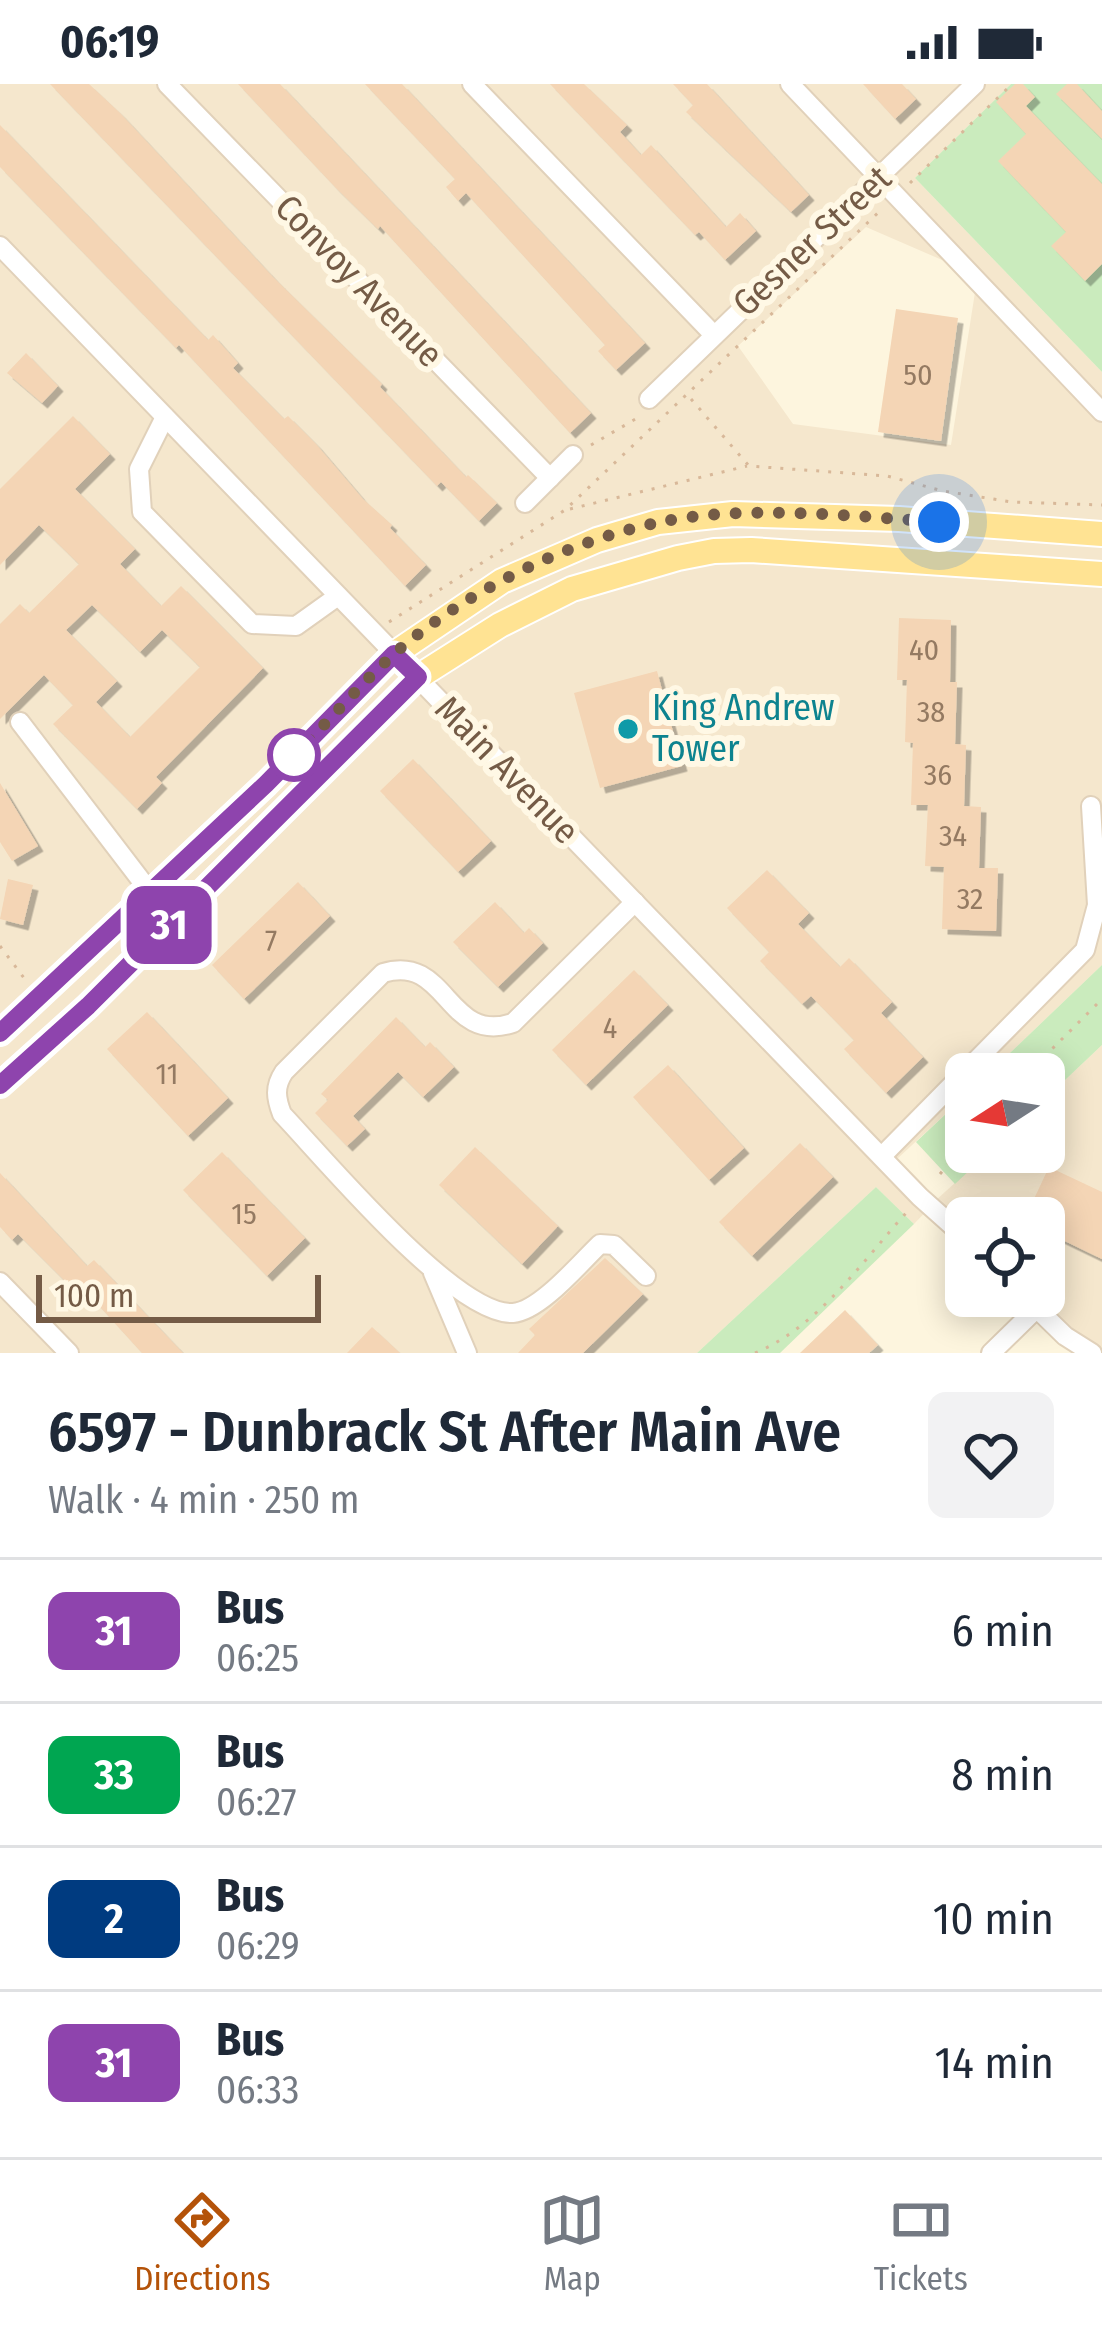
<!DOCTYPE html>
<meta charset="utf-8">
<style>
:root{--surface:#fff;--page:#f2f2f3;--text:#1f2937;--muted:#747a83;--line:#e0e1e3;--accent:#b45309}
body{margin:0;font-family:"Fira Sans Condensed",sans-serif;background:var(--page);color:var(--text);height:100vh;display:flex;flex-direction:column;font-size:45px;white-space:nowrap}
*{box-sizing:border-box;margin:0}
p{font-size:39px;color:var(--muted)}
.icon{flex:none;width:66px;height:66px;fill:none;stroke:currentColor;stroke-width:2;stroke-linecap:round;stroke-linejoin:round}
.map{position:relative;height:1269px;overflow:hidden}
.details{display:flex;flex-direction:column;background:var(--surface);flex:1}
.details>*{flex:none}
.badge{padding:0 24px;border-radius:18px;font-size:42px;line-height:78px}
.needle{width:78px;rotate:258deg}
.buttons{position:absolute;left:945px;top:969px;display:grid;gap:24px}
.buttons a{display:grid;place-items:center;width:120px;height:120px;border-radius:18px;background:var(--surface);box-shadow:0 6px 30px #0003;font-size:60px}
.scale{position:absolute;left:36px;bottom:30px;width:285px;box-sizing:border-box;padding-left:12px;border:6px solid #745b46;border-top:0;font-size:33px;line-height:42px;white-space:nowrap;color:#745b46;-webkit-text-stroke:9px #fff8e5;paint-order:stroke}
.you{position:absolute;width:60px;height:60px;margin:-30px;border:9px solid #fff;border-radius:50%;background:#1a73e8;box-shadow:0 0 0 18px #1a73e833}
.map>.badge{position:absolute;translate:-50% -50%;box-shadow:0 0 0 6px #fff}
.round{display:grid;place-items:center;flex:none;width:126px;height:126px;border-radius:18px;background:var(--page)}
.overview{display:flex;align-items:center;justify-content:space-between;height:204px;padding:0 48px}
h1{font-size:57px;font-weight:600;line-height:90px}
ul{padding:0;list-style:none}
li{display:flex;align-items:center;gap:36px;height:144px;padding:0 48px;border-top:3px solid var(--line)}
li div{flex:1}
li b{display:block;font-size:45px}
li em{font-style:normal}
li .badge{min-width:132px;font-weight:700;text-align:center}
.status{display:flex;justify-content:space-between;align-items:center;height:84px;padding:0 60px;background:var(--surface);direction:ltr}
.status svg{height:33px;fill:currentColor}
.menu{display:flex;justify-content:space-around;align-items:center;height:168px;border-top:3px solid var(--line);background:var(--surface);font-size:33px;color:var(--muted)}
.menu a{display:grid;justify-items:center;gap:6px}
.menu .on{color:var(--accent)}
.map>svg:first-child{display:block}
.residential{fill:#f5e7cd;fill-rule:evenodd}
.green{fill:#caebbd}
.building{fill:#f4d5b5;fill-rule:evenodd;filter:url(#shadow)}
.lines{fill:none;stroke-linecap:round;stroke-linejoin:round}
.minor-casing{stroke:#e1d1ba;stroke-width:22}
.major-casing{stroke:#fff;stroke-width:28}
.path{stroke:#d8b899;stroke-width:3;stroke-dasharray:3 9;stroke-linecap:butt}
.minor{stroke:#fff;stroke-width:18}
.major{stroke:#ffe393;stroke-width:24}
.line-casing{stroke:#fff;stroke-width:27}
.line{stroke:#8e44ad;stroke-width:18}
.walk{stroke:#745b46;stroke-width:12;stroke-dasharray:0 21.6}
.culture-dot{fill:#0f9aa8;stroke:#fff8e5;stroke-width:4.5}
.stop-dot{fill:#fff;stroke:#8e44ad;stroke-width:6}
.labels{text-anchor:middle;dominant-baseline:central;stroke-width:12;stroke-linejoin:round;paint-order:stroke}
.number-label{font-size:30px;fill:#947a62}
.street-label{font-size:36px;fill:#745b46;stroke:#fff8e5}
.culture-label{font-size:36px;fill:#0d838f;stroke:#fff8e5;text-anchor:start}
</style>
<div class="status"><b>06:19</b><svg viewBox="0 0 49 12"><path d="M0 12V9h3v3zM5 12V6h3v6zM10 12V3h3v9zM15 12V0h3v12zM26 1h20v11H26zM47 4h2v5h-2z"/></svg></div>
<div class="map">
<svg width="1102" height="1269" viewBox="0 0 1102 1269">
<defs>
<filter id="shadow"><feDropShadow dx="5.5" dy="5.5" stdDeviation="0" flood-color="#0004"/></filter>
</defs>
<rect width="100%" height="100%" fill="#fdf5de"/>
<path class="residential" d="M 0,0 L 1011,0 L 915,94 L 1102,288 L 1102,881 L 988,990 L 966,990 L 966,1011 L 897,1075 L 935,1117 L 989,1068 L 1044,1068 L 1044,1016 L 1102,961 L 1102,1268 L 1044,1231 L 1026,1212 L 1044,1212 L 1044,1134 L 966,1134 L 966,1149 L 935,1118 L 914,1140 L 876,1103 L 697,1269 L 0,1269 ZM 866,143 L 949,179 L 976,202 L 951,361 L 793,340 L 738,262 Z"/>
<g class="green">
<path d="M 1011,0 L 1102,0 L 1102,288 L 915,94 Z"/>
<path d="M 1102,881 L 1102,961 L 1044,1016 L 1044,990 L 988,990 Z"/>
<path d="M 966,1011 L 966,1068 L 989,1068 L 955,1100 L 916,1058 Z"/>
<path d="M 876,1103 L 914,1140 L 780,1269 L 697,1269 Z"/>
</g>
<g class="building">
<path d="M 50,0 L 89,0 L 120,29 L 273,193 L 382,300 L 380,303 L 466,393 L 468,391 L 497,419 L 479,437 L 441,398 L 437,402 Z"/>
<path d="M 238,0 L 280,0 L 591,329 L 570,349 L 380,142 L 378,145 L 336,104 Z"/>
<path d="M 365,0 L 402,0 L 645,259 L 616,286 L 598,267 L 605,261 L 466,109 L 458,117 L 446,103 L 455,95 Z"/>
<path d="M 550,0 L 584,0 L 627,41 L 620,48 L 641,71 L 651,61 L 726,143 L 740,129 L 756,147 L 725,176 L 699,148 L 695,151 Z"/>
<path d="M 673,0 L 707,0 L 809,111 L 791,128 L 686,28 L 693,21 Z"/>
<path d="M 863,0 L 902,0 L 916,15 L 895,35 Z"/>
<path d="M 1015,0 L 1023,0 L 1035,13 L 1026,22 L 1102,100 L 1102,180 L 1085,197 L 1051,162 L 1066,148 L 998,77 L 1026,50 L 996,18 Z"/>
<path d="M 1067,0 L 1077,0 L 1102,27 L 1102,55 L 1056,10 Z"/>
<path d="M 0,41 L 208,256 L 213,251 L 238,279 L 233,284 L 284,335 L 288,332 L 316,360 L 363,415 L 392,441 L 390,444 L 426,481 L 405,502 L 179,261 L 176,264 L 0,83 Z"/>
<path d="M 896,225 L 958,234 L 941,357 L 878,348 Z"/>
<path d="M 26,269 L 58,302 L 42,319 L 7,289 Z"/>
<path d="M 73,332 L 110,370 L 75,405 L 135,465 L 120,480 L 161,522 L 181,502 L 263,584 L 156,693 L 162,699 L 137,725 L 53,640 L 73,621 L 44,591 L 0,635 L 0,540 L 20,520 L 29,529 L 79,480 L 39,441 L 0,481 L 0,405 ZM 92,521 L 140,568 L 162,546 L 200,583 L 130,653 L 96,618 L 117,597 L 66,546 Z"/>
<path d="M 899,534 L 951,536 L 950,598 L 957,598 L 955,660 L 966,661 L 964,722 L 981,723 L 979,784 L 998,784 L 996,847 L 942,845 L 944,783 L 925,782 L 928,721 L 911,721 L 913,659 L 905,658 L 907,596 L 897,596 Z"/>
<path d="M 657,587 L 682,682 L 600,704 L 574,609 Z"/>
<path d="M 413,675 L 491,757 L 458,788 L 380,707 Z"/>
<path d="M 0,699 L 38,762 L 12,777 L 0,758 Z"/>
<path d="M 767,786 L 809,829 L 798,840 L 840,883 L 849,874 L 892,918 L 881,929 L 923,973 L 886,1009 L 844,965 L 854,956 L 811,912 L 802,920 L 760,877 L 769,868 L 727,824 Z"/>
<path d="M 8,795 L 33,801 L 23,841 L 0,835 Z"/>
<path d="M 298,798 L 330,832 L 244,915 L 212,881 Z"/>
<path d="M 495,818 L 524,849 L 529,844 L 543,859 L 498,903 L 453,858 Z"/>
<path d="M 634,886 L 668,921 L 586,1001 L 552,966 Z"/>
<path d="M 147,928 L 228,1014 L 188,1052 L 107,965 Z"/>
<path d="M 396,933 L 425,963 L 430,958 L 454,983 L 423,1013 L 398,988 L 353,1032 L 365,1045 L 347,1062 L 315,1029 L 328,1016 L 321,1010 Z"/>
<path d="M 668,981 L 744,1064 L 709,1096 L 633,1013 Z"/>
<path d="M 800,1059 L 833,1093 L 752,1172 L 719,1138 Z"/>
<path d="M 475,1063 L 558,1142 L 522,1180 L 439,1101 Z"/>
<path d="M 222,1068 L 305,1154 L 267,1192 L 183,1106 Z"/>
<path d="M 1049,1083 L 1102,1108 L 1102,1175 L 1044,1147 L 1044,1134 L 1025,1134 Z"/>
<path d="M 0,1089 L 87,1182 L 94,1176 L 183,1269 L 142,1269 L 91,1213 L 86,1218 L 18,1150 L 12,1156 L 0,1143 Z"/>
<path d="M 605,1174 L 643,1210 L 583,1269 L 518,1269 L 535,1251 L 529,1245 Z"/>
<path d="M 845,1226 L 878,1261 L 869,1269 L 800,1269 Z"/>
<path d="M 372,1243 L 400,1269 L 347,1269 Z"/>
</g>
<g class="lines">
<g class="minor-casing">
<g id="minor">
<path d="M 167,0 L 550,394"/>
<path d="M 472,0 L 714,251"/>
<path d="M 790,0 L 1102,328"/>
<path d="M 0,162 L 920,1113 L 966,1154"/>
<path d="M 649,315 L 975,0"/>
<path d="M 165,333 L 139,385 L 142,428 L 252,540 L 296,542 L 338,512"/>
<path d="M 525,419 L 573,371"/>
<path d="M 20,638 L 150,808"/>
<path d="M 635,818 L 513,939 C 446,961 448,869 383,889 L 284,988 C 274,1003 276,1014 282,1030 C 324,1074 455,1232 513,1229 C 540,1227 580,1179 600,1160 L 614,1161 L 646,1192"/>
<path d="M 882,1072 L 1085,866 L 1097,821 L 1091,722"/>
<path d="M 433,1189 L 467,1269"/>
<path d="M 0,1198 L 69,1269"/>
<path d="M 1024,1212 L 1065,1252 L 1092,1269"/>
<path d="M 991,1269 L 1036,1225"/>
</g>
</g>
<g class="major-casing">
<g id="major">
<path d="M 0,949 L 266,700 L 394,570 L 502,497 L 597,456 L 658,438 L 733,430 L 899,435 L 1102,450"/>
<path d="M 0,1001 L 88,922 L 418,593 L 500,541 L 572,505 L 678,474 L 714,467 L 751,466 L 1102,490"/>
</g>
</g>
<g class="path">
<path d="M 910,99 L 1012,0"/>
<path d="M 691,315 L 749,382 L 887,392 L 943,407 L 1012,418 L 1102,421"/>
<path d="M 591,361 L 639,333"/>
<path d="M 570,425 L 747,382"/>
<path d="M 389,538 L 565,426 L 881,126"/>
<path d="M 0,862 L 24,894"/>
<path d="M 1027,990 L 1102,915"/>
<path d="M 940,1090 L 966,1059"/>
<path d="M 755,1269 C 818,1243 861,1179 906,1129"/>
</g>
<use href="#minor" class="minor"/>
<use href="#major" class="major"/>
</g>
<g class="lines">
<g class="line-casing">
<path id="line" d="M 0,949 L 266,700 L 394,570 L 418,593 L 88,922 L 0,1001"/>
</g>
<use href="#line" class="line"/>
<path class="walk" d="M 294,671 C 324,643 360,600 395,569 C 467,507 564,459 656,439 C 739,420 853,432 939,438"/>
</g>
<circle class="culture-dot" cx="628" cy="645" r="12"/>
<circle class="stop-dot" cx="294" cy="671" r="24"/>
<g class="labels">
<g class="number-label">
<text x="918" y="291">50</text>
<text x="924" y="566">40</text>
<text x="931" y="628">38</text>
<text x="938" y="691">36</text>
<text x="953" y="752">34</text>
<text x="970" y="815">32</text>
<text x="271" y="857">7</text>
<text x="610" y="944">4</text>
<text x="167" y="990">11</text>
<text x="244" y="1130">15</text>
</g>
<g class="street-label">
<text transform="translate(812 157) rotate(-43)">Gesner Street</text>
<text transform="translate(359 197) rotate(46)">Convoy Avenue</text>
<text transform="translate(507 686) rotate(46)">Main Avenue</text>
</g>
<g class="culture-label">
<text x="652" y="624">King Andrew<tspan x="652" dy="41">Tower</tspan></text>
</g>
</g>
</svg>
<div class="buttons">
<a><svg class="needle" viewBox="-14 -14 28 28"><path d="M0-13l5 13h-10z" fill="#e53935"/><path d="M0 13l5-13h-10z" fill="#747a83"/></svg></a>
<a><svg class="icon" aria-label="locate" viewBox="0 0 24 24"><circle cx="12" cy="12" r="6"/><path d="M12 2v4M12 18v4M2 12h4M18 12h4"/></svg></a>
</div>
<div class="scale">100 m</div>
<div class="you" style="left:939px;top:438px"></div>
<b class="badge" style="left:169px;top:841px;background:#8e44ad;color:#fff">31</b>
</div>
<section class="details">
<div class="overview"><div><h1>6597 - Dunbrack St After Main Ave</h1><p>Walk · 4 min · 250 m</p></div><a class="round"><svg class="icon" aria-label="heart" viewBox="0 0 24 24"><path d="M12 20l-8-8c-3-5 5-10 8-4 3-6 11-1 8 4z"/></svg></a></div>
<ul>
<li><span class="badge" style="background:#8e44ad;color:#fff">31</span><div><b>Bus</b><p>06:25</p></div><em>6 min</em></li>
<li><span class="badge" style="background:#00a651;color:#fff">33</span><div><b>Bus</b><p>06:27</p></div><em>8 min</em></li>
<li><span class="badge" style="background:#003b80;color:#fff">2</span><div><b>Bus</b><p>06:29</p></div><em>10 min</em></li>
<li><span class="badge" style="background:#8e44ad;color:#fff">31</span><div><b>Bus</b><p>06:33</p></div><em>14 min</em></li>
</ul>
</section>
<nav class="menu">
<a class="on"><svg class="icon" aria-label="directions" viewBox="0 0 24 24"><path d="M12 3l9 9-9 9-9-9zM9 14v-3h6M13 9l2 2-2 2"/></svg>Directions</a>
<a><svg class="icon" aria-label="map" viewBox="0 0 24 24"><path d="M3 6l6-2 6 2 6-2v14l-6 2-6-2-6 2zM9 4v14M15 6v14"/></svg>Map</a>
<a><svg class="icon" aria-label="tickets" viewBox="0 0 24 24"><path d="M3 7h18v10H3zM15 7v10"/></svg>Tickets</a>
</nav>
